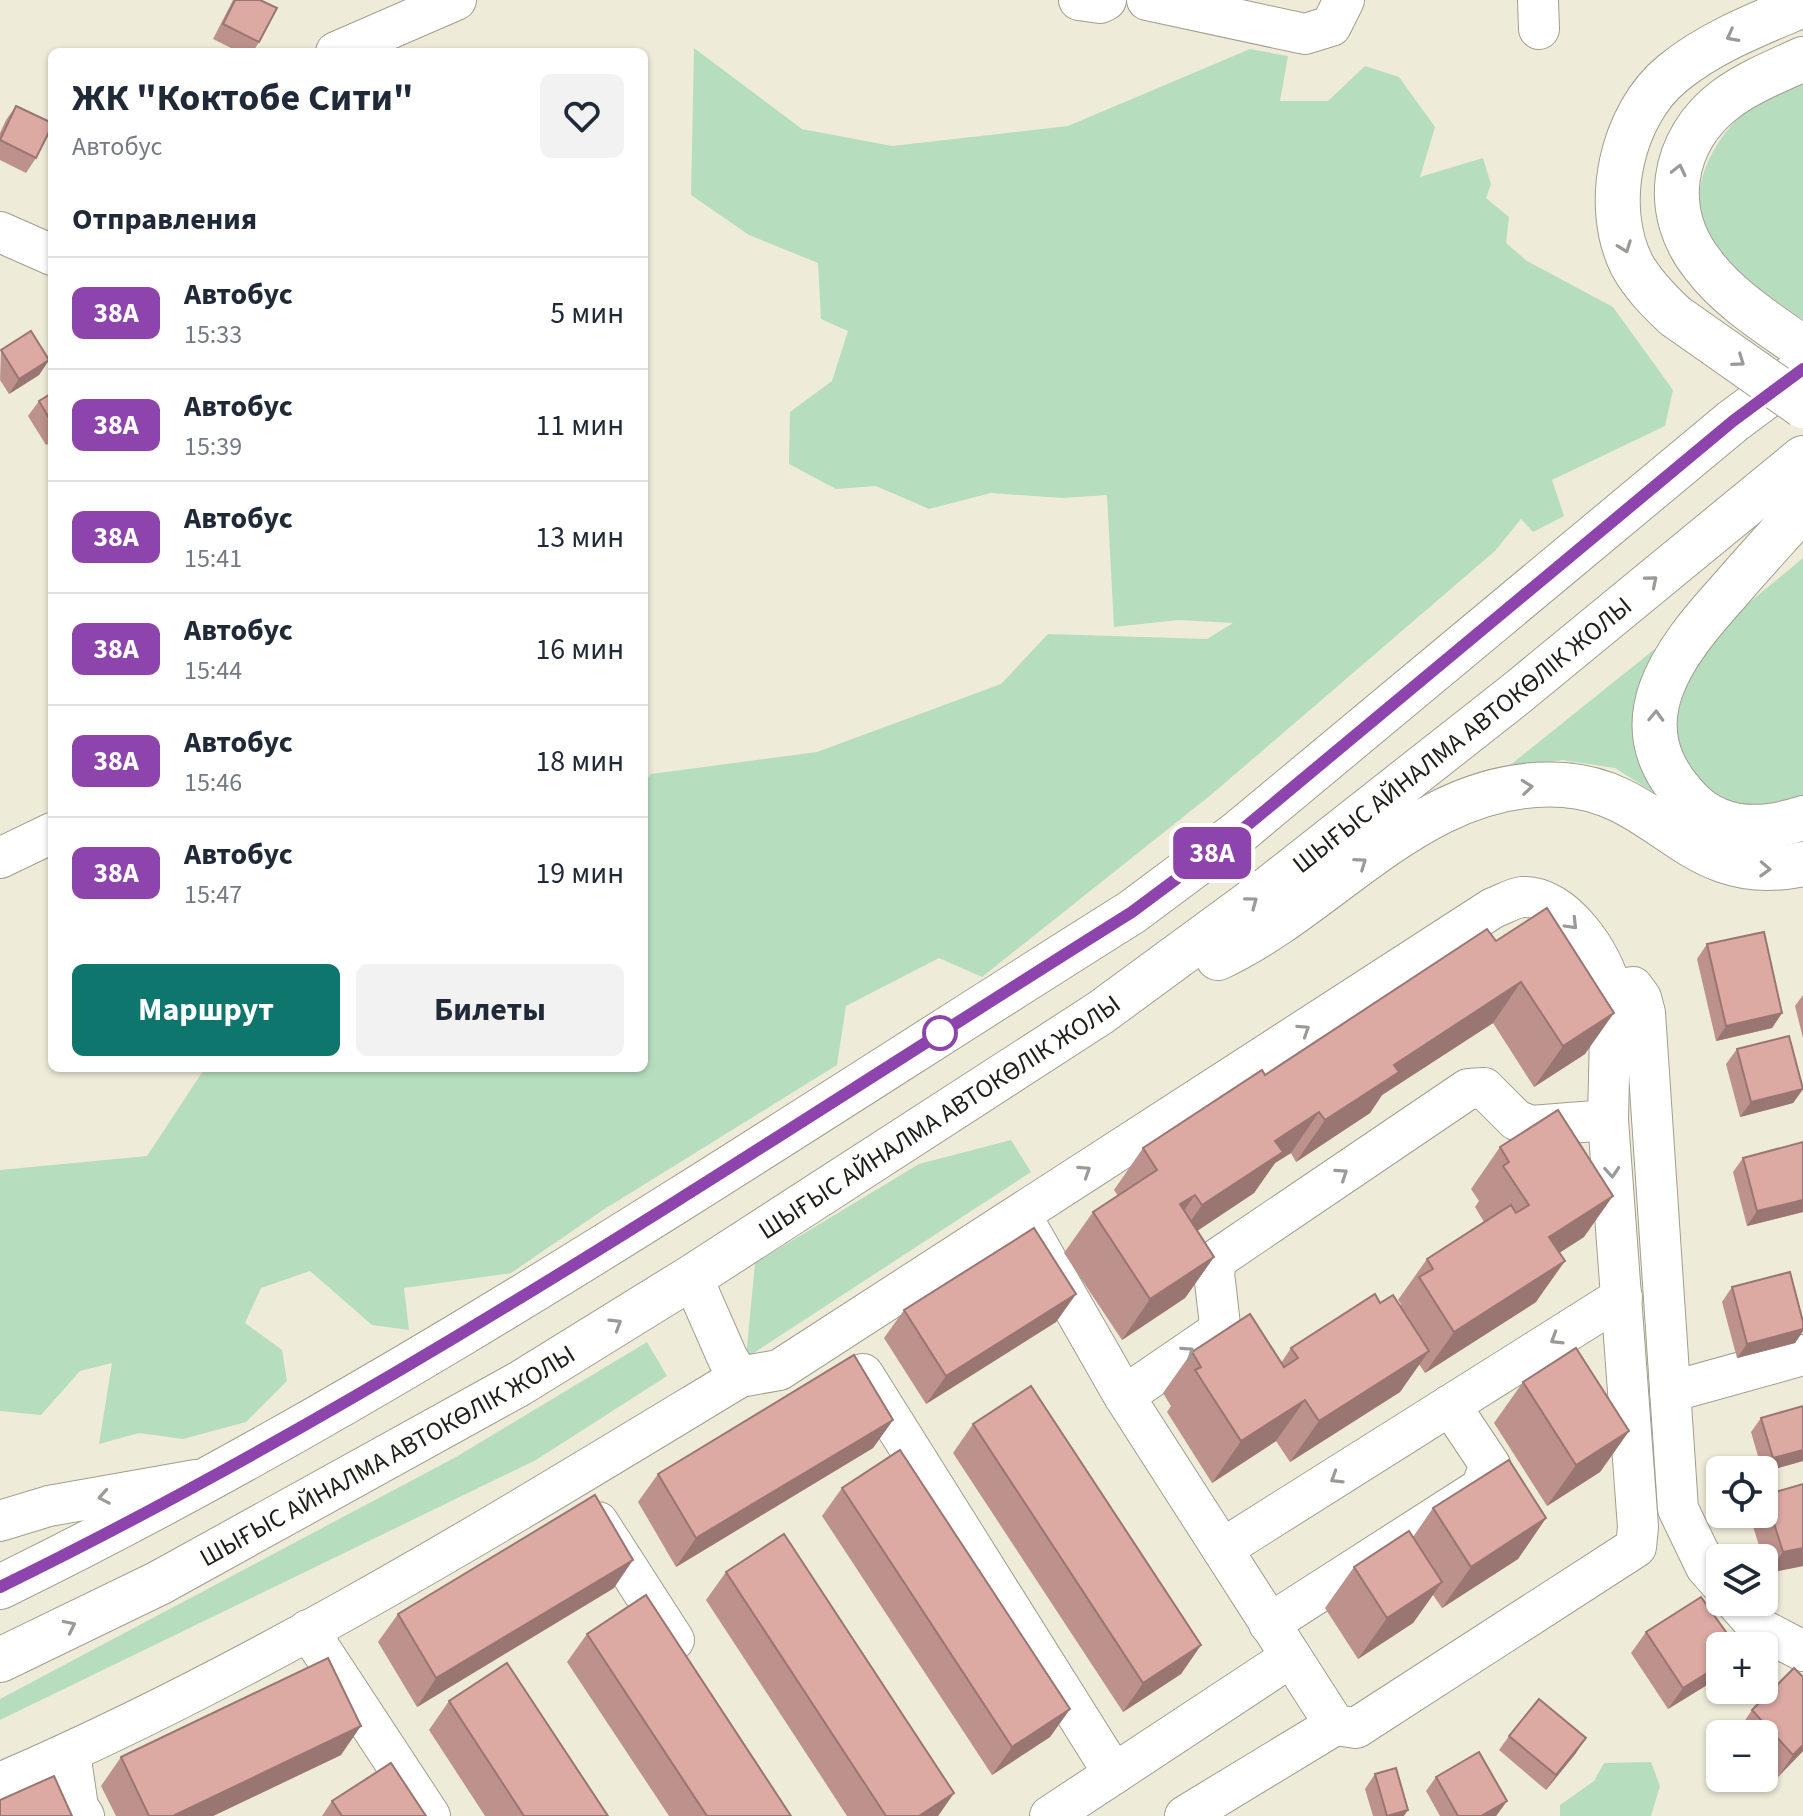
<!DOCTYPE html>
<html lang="ru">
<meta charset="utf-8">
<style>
:root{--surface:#fff;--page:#f2f2f3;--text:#1f2937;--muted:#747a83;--line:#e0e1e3;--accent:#0f766e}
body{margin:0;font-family:"Source Sans 3",sans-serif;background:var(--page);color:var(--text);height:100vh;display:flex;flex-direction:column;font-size:30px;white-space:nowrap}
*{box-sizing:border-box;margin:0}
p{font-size:26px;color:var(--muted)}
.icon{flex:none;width:44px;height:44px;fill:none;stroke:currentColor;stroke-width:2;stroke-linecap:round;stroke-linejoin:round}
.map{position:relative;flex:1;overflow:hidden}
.sheet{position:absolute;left:48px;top:48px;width:600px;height:1024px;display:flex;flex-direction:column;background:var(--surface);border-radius:12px;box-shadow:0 2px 6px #0004}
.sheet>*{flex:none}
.badge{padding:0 16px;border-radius:12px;font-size:28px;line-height:52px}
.buttons{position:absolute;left:1706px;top:1456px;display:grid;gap:16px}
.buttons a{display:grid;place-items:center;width:72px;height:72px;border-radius:12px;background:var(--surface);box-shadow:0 2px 6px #0004;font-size:40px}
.map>.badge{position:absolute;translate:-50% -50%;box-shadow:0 0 0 4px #fff}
h2{padding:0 24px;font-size:30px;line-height:72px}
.round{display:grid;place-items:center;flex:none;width:84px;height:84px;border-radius:12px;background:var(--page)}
.headline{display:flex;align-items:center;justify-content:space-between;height:136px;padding:0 24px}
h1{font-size:38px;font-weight:700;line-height:60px}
.action{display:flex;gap:16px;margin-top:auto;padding:16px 24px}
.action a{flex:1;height:92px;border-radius:12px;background:var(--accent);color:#fff;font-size:32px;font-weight:700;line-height:92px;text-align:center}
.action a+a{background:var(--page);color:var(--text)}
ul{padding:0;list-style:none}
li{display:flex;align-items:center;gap:24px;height:112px;padding:0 24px;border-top:2px solid var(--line)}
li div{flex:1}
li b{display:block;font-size:30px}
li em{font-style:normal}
li .badge{min-width:88px;font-weight:700;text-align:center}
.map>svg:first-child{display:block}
.green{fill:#b7ddbf}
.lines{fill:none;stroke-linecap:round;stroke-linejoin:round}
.minor-casing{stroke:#a19e8d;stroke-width:42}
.major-casing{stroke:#a19e8d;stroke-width:46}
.minor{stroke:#fff;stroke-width:40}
.major{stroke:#fff;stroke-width:44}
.major-bridge-casing{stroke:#a19e8d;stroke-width:46;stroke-linecap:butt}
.major-bridge{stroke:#fff;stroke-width:44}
.wall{fill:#bd918c}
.shaded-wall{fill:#9a7672}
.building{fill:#dca9a3;stroke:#9a7672;stroke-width:2}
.oneway{stroke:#9a9a97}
.line-casing{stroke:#fff;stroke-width:18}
.line{stroke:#8e44ad;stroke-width:12}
.stop-dot{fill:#fff;stroke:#8e44ad;stroke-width:4}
.labels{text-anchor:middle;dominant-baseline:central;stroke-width:6;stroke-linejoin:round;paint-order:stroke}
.street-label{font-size:26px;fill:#1f1e17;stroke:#fff}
</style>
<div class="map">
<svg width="1803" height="1816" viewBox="0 0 1803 1816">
<rect width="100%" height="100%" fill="#efebd9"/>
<g class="green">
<path d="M 694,48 L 802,129 L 892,146 L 1068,126 L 1250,49 L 1288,56 L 1280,101 L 1328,101 L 1365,66 L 1399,77 L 1435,127 L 1420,177 L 1483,158 L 1491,184 L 1486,198 L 1509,217 L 1506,243 L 1527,261 L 1613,307 L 1673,390 L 1665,426 L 1552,480 L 1564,516 L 1533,532 L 1521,519 L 1495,551 L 1212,794 L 982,977 L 939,958 L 846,1006 L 837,1065 L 603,1210 L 511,1273 L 404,1288 L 409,1330 L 372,1325 L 310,1271 L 261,1288 L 245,1323 L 282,1350 L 287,1381 L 246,1422 L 183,1439 L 139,1433 L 99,1444 L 112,1363 L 80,1371 L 41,1415 L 0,1411 L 0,1170 L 147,1156 L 205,1068 L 644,1068 L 644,782 L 651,774 L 817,752 L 1001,684 L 1048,634 L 1207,639 L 1233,623 L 1178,620 L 1114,627 L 1107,495 L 1063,498 L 991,493 L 929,509 L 876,486 L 836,489 L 789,464 L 790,412 L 832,381 L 848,331 L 821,319 L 818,263 L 749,235 L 691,195 Z"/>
<path d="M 1803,79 L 1803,318 L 1802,319 C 1769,295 1726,270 1707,233 C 1683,188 1718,131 1754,104 C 1768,94 1787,87 1803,79 Z"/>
<path d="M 1803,558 L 1803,795 L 1776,806 L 1747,809 L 1704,792 L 1673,746 L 1673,691 L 1711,634 Z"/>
<path d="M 1671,636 L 1659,796 L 1615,768 L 1562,760 L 1504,770 Z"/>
<path d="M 1011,1140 L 1031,1172 L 746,1358 L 755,1263 L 919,1164 Z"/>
<path d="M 647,1342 L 667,1376 L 536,1460 L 0,1720 L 0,1699 L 456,1457 Z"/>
<path d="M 1651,1762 L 1660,1786 L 1651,1816 L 1560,1816 L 1560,1805 L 1594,1781 L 1604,1763 Z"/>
</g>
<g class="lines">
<g class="minor-casing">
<g id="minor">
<path d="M 1079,0 L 1100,3 L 1106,0"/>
<path d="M 1147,0 L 1305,34 L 1331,26 L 1344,0"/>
<path d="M 1538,0 L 1539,29"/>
<path d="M 336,52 L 456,0"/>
<path d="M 0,232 L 52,255"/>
<path d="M 0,858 L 52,833"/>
<path d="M 1611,990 L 1633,987 L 1641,998 L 1645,1013 L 1678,1509 L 1706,1567 L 1720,1583"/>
<path d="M 692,1277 L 728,1359 L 740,1377 L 779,1370 L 1493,908 C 1502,905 1513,898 1522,897 C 1563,894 1604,955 1611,990 L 1608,1120 L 1638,1527 L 1636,1547 L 1356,1728 L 1335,1725 L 1124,1396 L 1020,1214"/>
<path d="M 863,1374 L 1114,1774"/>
<path d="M 1670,1392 L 1803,1355"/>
<path d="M 1124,1396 L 1213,1335 L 1220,1325 L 1214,1273 L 1217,1259 L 1468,1089 L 1484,1088 L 1516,1120 L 1531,1126 L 1608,1120"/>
<path d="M 0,1521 L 49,1506 L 196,1480"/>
<path d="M 598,1522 L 674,1640"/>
<path d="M 1222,1549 L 1622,1297"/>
<path d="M 1736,1602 L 1759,1628 L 1803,1651"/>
<path d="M 1269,1624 L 1481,1488 L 1490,1465 L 1450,1405"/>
<path d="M 308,1630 L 430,1816"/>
<path d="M 70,1753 L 78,1807 L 84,1816"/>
<path d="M 0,1783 C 258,1672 500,1522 740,1377"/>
<path d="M 1050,1816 L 1291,1657"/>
<path d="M 1185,1816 L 1335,1725"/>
</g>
</g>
<g class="major-casing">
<g id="major">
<path d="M 1803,59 C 1777,71 1749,82 1726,99 C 1671,140 1660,212 1704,266 C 1730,300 1768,323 1803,348"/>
<path d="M 1675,316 C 1659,301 1643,285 1632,265 C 1602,206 1621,115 1673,73 C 1711,42 1758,24 1803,5"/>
<path d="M 1803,508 C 1779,535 1754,562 1730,590 C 1674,652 1615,724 1690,801 C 1721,833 1764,831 1803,818"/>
<path d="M 1218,958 C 1334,904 1424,775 1564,785 C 1663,792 1690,889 1803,864"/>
<path d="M 0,1587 C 395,1394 761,1145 1132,912 L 1238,833 L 1733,421 L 1803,369"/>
<path id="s1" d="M 0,1660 L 159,1583 L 519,1384 L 692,1277 L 1100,1013 L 1254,900 L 1517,693 L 1803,458"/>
</g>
</g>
<use href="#minor" class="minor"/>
<use href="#major" class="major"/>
<g class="major-bridge-casing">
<path id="major-bridge" d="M 1675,316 L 1803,406"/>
</g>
<use href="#major-bridge" class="major-bridge"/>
</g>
<g class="wall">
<path d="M 233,0 L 260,0 L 259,42 L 253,52 L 239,52 L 213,39 Z"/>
<path d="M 16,106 L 36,158 L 26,173 L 0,160 L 0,133 L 6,120 Z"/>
<path d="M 1,350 L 49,360 L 39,375 L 9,394 L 0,380 Z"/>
<path d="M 52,393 L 52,442 L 46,445 L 28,416 L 39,401 Z"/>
<path d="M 1496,941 L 1585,1054 L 1534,1087 L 1493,1023 L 1382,1095 L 1370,1113 L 1296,1162 L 1291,1153 L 1275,1163 L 1254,1193 L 1197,1231 L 1214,1257 L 1185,1298 L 1122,1340 L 1064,1253 L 1093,1212 L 1118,1196 L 1114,1190 L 1143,1148 L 1265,1075 Z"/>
<path d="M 1707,944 L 1782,1013 L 1772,1028 L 1716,1041 L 1697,959 Z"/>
<path d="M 1803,995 L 1803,1038 L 1795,1006 Z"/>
<path d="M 1737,1049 L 1803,1089 L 1793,1103 L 1740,1117 L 1726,1064 Z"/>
<path d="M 1803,1142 L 1803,1212 L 1747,1226 L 1733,1172 L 1743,1158 Z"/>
<path d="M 1500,1147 L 1584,1237 L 1559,1253 L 1536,1302 L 1425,1373 L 1419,1364 L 1400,1392 L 1290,1462 L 1276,1441 L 1212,1483 L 1167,1412 L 1171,1406 L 1163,1393 L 1192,1352 L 1281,1363 L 1291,1348 L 1380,1303 L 1400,1305 L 1401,1304 L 1398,1300 L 1427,1259 L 1484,1222 L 1475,1207 L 1479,1201 L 1471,1189 Z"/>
<path d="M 1732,1287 L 1803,1322 L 1803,1331 L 1795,1343 L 1737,1358 L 1722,1302 Z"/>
<path d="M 1076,1294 L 1056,1322 L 926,1404 L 884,1338 L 904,1310 Z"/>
<path d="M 1523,1382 L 1629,1431 L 1600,1472 L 1547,1506 L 1494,1423 Z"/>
<path d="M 1803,1406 L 1803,1461 L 1764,1472 L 1764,1470 L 1762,1470 L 1751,1432 L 1761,1418 Z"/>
<path d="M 893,1420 L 873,1448 L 676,1567 L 638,1502 L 658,1474 Z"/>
<path d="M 973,1424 L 1201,1645 L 1181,1674 L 1123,1712 L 953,1453 Z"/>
<path d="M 842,1488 L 1070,1709 L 1050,1737 L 992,1775 L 822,1516 Z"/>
<path d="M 1765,1495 L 1803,1566 L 1768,1573 L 1764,1558 L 1763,1558 L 1750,1517 L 1752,1514 L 1764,1514 Z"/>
<path d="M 1433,1508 L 1546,1518 L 1518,1559 L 1442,1608 L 1433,1595 L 1413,1623 L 1358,1659 L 1325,1608 L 1354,1567 L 1413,1537 Z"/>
<path d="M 726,1572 L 954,1793 L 938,1816 L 847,1816 L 706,1600 Z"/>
<path d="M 614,1588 L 417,1707 L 378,1642 L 398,1614 Z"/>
<path d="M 1646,1632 L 1720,1646 L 1720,1677 L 1668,1709 L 1631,1653 Z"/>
<path d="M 587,1634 L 791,1816 L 669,1816 L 567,1662 Z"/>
<path d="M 449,1701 L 608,1816 L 485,1816 L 429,1730 Z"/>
<path d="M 1752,1710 L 1803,1751 L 1778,1777 L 1764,1762 L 1764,1734 L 1739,1734 L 1737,1732 Z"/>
<path d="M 1509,1736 L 1576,1753 L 1546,1790 L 1499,1750 Z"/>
<path d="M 341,1755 L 213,1816 L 116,1816 L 101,1786 L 121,1757 Z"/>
<path d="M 1375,1774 L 1404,1816 L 1373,1816 L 1365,1789 Z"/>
<path d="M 1436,1777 L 1507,1801 L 1496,1816 L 1440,1816 L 1426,1791 Z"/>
<path d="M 332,1801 L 426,1816 L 322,1816 Z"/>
</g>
<g class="shaded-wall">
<path d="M 49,360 L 39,375 L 9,394 L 19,379 Z"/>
<path d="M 1521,982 L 1493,1023 L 1382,1095 L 1370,1113 L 1296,1162 L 1325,1120 L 1394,1065 Z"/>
<path d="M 1614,1013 L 1585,1054 L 1534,1087 L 1563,1046 Z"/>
<path d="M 1782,1013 L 1772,1028 L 1716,1041 L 1726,1026 Z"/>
<path d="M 1803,1089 L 1793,1103 L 1740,1117 L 1751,1102 Z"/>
<path d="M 1319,1112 L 1291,1153 L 1275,1163 L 1254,1193 L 1173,1247 L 1202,1205 L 1275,1141 Z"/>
<path d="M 1195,1195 L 1166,1236 L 1180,1204 Z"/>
<path d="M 1613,1196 L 1584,1237 L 1520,1278 L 1549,1237 Z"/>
<path d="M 1803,1200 L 1803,1212 L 1747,1226 L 1757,1211 Z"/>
<path d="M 1214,1257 L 1185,1298 L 1122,1340 L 1150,1299 Z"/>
<path d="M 1565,1261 L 1536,1302 L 1425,1373 L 1454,1332 Z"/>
<path d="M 1076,1294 L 1056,1322 L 926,1404 L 946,1376 Z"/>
<path d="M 1803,1329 L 1803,1331 L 1795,1343 L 1737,1358 L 1747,1344 Z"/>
<path d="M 1429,1351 L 1400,1392 L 1290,1462 L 1319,1421 Z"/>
<path d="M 1305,1400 L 1276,1441 L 1212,1483 L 1241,1441 Z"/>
<path d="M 893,1420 L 873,1448 L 676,1567 L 696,1538 Z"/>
<path d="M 1629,1431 L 1600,1472 L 1547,1506 L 1576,1465 Z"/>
<path d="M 1803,1450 L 1803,1461 L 1764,1472 L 1773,1458 Z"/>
<path d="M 1546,1518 L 1518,1559 L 1442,1608 L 1471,1567 Z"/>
<path d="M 1803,1548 L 1803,1566 L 1768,1573 L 1783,1552 Z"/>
<path d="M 633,1560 L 614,1588 L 417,1707 L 436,1678 Z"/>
<path d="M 1442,1582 L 1413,1623 L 1358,1659 L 1387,1618 Z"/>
<path d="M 1201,1645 L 1181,1674 L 1123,1712 L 1143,1683 Z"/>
<path d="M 1720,1665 L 1720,1677 L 1668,1709 L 1683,1688 Z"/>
<path d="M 1070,1709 L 1050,1737 L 992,1775 L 1012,1747 Z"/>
<path d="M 361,1726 L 341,1755 L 213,1816 L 173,1816 Z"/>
<path d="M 1586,1738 L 1576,1753 L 1546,1790 L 1556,1775 Z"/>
<path d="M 1803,1745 L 1803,1751 L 1778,1777 L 1793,1755 Z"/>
<path d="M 954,1793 L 938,1816 L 919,1816 Z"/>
<path d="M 1507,1801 L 1496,1816 L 1481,1816 Z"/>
<path d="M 1408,1810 L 1404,1816 L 1388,1816 Z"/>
</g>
<g class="building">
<path d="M 235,0 L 260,0 L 277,8 L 259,42 L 223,24 Z"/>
<path d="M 16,106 L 52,123 L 52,126 L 36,158 L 0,140 Z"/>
<path d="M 31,331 L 49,360 L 19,379 L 1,350 Z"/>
<path d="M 52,393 L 52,423 L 39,401 Z"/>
<path d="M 1547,908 L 1614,1013 L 1563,1046 L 1521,982 L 1394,1065 L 1399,1072 L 1325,1120 L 1319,1112 L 1275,1141 L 1283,1152 L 1202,1205 L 1195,1195 L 1180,1204 L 1214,1257 L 1150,1299 L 1093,1212 L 1157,1170 L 1143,1148 L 1262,1070 L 1265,1075 L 1487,929 L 1496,941 Z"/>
<path d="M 1764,932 L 1782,1013 L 1726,1026 L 1707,944 Z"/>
<path d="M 1789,1036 L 1803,1089 L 1751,1102 L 1737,1049 Z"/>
<path d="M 1558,1110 L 1613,1196 L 1549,1237 L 1565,1261 L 1454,1332 L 1419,1277 L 1433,1269 L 1427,1259 L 1511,1205 L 1516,1213 L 1529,1205 L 1503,1166 L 1509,1162 L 1500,1147 Z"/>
<path d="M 1803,1142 L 1803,1200 L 1757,1211 L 1743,1158 Z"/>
<path d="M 1034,1228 L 1076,1294 L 946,1376 L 904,1310 Z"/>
<path d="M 1790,1272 L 1803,1322 L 1803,1329 L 1747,1344 L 1732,1287 Z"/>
<path d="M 1375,1294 L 1380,1303 L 1393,1295 L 1429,1351 L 1319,1421 L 1305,1400 L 1241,1441 L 1195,1370 L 1201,1367 L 1192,1352 L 1250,1314 L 1284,1367 L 1298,1358 L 1291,1348 Z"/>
<path d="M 1576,1348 L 1629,1431 L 1576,1465 L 1523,1382 Z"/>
<path d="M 854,1355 L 893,1420 L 696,1538 L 658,1474 Z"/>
<path d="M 1031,1386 L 1201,1645 L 1143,1683 L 973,1424 Z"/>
<path d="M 1803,1406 L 1803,1450 L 1773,1458 L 1761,1418 Z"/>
<path d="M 900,1450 L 1070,1709 L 1012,1747 L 842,1488 Z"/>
<path d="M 1509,1460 L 1546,1518 L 1471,1567 L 1433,1508 Z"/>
<path d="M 1803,1484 L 1803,1548 L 1783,1552 L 1765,1495 Z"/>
<path d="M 595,1495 L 633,1560 L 436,1678 L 398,1614 Z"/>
<path d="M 1409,1531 L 1442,1582 L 1387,1618 L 1354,1567 Z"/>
<path d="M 784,1534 L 954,1793 L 919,1816 L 886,1816 L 726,1572 Z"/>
<path d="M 646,1595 L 791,1816 L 707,1816 L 587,1634 Z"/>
<path d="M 1701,1597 L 1736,1646 L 1720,1646 L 1720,1665 L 1683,1688 L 1646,1632 Z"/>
<path d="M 328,1658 L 361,1726 L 173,1816 L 149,1816 L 121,1757 Z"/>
<path d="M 507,1663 L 608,1816 L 524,1816 L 449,1701 Z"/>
<path d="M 1794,1668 L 1803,1677 L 1803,1745 L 1793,1755 L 1752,1710 Z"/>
<path d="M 1539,1699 L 1586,1738 L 1556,1775 L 1509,1736 Z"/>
<path d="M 1479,1752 L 1507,1801 L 1481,1816 L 1458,1816 L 1436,1777 Z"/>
<path d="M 391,1763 L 426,1816 L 342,1816 L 332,1801 Z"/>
<path d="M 1396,1768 L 1408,1810 L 1387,1816 L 1375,1774 Z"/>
<path d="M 54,1776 L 72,1816 L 0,1816 L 0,1800 Z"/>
</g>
<defs><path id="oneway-chevron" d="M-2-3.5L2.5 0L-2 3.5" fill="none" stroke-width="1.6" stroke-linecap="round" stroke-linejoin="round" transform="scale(2)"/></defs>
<g class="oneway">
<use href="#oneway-chevron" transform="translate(1732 36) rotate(152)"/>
<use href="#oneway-chevron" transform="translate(1679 170) rotate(-77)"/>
<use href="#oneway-chevron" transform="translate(1625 247) rotate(70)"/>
<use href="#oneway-chevron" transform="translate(1739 361) rotate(35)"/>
<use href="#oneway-chevron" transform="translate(1652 581) rotate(-40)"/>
<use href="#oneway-chevron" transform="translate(1656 716) rotate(-88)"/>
<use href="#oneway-chevron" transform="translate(1527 787) rotate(-6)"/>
<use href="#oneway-chevron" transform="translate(1361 863) rotate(-35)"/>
<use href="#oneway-chevron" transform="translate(1765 869) rotate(2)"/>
<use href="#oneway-chevron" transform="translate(1252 902) rotate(-37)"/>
<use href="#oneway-chevron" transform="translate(1572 924) rotate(46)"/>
<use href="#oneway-chevron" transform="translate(1304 1030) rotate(-33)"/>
<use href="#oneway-chevron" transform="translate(1085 1171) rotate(-33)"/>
<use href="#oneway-chevron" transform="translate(1612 1172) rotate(86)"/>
<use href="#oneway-chevron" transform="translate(1342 1174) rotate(-34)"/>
<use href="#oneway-chevron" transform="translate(616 1324) rotate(-32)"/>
<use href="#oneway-chevron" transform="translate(1556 1339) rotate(148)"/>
<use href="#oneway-chevron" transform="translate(1188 1352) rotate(-34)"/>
<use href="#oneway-chevron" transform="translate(1336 1478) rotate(148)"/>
<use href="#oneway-chevron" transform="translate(104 1497) rotate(170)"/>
<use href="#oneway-chevron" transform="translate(70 1626) rotate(-26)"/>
</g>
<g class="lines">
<g class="line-casing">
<path id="line" d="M 0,1587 C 395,1394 760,1145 1132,912 L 1238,833 L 1733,421 L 1803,369"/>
</g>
<use href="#line" class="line"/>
</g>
<circle class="stop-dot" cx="940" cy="1033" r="16"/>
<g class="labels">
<g class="street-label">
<text stroke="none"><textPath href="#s1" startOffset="1734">ШЫҒЫС АЙНАЛМА АВТОКӨЛІК ЖОЛЫ</textPath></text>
<text stroke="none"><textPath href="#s1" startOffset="1086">ШЫҒЫС АЙНАЛМА АВТОКӨЛІК ЖОЛЫ</textPath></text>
<text stroke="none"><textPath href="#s1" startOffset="438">ШЫҒЫС АЙНАЛМА АВТОКӨЛІК ЖОЛЫ</textPath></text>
</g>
</g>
</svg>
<div class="buttons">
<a><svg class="icon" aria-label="locate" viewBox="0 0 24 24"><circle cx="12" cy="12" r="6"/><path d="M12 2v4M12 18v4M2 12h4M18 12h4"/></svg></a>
<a><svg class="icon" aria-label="layers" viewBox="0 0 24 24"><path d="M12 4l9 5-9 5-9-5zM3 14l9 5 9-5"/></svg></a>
<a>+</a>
<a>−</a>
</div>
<b class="badge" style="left:1212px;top:853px;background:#8e44ad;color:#fff">38А</b>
<section class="sheet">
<div class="headline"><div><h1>ЖК &quot;Коктобе Сити&quot;</h1><p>Автобус</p></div><a class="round"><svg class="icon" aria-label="heart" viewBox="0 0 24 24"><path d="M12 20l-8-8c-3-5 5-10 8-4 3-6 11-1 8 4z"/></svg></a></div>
<h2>Отправления</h2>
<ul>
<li><span class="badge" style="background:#8e44ad;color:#fff">38А</span><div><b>Автобус</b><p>15:33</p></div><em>5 мин</em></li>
<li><span class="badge" style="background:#8e44ad;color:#fff">38А</span><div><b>Автобус</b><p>15:39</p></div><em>11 мин</em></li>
<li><span class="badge" style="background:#8e44ad;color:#fff">38А</span><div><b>Автобус</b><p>15:41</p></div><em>13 мин</em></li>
<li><span class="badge" style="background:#8e44ad;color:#fff">38А</span><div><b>Автобус</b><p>15:44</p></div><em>16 мин</em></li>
<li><span class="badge" style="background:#8e44ad;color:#fff">38А</span><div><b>Автобус</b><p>15:46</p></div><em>18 мин</em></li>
<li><span class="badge" style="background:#8e44ad;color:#fff">38А</span><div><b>Автобус</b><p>15:47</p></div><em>19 мин</em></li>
</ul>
<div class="action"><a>Маршрут</a><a>Билеты</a></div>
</section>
</div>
